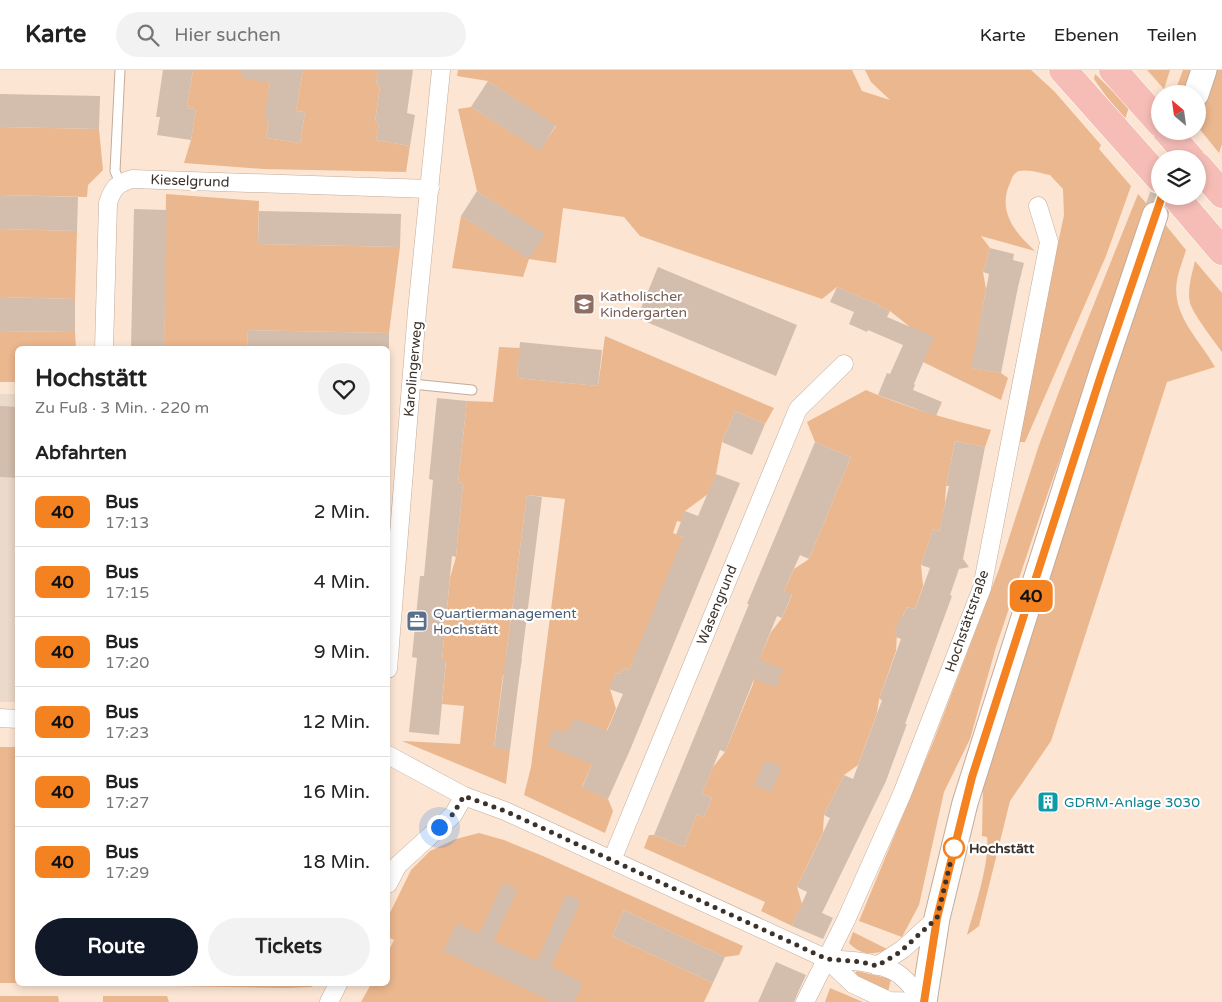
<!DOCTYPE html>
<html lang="de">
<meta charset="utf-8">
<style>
:root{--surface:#fff;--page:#f2f2f2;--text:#222;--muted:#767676;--line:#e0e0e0;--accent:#111827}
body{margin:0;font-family:"Varela Round",sans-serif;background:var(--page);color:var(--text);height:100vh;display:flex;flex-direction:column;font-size:19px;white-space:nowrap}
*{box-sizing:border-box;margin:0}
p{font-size:16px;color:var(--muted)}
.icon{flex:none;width:28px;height:28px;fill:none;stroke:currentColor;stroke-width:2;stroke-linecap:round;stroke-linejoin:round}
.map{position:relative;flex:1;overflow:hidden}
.panel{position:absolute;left:15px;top:276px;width:375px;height:640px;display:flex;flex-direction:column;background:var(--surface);border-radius:8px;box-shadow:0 2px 8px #0003}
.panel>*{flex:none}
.badge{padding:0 10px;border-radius:8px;font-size:18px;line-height:32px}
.needle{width:32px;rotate:331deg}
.buttons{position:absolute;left:1151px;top:15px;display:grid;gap:10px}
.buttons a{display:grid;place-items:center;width:55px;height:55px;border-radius:50%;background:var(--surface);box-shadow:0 2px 8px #0003;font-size:25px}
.you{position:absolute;width:25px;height:25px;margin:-12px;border:4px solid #fff;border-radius:50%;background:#1a73e8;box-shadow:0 0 0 8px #1a73e833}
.map>.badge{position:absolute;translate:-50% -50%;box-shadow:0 0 0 2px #fff}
h2{padding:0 20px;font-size:19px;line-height:45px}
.round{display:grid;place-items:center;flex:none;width:52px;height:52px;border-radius:26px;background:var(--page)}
.head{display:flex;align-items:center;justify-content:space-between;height:85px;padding:0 20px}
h1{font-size:24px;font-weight:800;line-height:38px}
.cta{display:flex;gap:10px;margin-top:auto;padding:10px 20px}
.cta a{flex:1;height:58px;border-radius:30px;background:var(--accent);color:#fff;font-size:20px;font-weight:800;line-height:58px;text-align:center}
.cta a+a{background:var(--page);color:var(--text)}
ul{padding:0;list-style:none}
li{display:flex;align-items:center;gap:15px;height:70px;padding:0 20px;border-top:1px solid var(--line)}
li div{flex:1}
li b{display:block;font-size:19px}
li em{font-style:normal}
li .badge{min-width:55px;font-weight:700;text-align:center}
header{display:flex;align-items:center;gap:30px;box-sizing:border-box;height:70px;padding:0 25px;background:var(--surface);border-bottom:1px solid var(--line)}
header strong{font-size:24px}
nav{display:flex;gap:28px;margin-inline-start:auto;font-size:18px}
.search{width:350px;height:45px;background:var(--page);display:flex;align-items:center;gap:12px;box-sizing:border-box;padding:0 18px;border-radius:28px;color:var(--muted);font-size:19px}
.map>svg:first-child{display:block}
.education{fill:#ebd9c9}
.green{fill:#ebb78e}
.building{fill:#d3bdac}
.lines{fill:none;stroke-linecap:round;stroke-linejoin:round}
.secondary-tunnel{stroke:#d5c1b1;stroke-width:25;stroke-dasharray:25 12;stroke-linecap:butt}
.service-casing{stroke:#c2ac9b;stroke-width:11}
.minor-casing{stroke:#c2ac9b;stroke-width:19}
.secondary-casing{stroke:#c2ac9b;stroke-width:27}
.motorway-casing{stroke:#fff;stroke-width:29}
.service{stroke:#fff;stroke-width:9}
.minor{stroke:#fff;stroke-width:18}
.secondary{stroke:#fff;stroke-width:25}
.motorway{stroke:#f6bdb7;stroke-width:28}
.motorway-bridge-casing{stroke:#fff;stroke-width:29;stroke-linecap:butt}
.motorway-bridge{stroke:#f6bdb7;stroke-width:28}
.line-casing{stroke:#fff;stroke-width:11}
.line{stroke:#f58220;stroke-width:8}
.walk{stroke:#3b322b;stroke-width:5;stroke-dasharray:0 9}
.stop-dot{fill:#fff;stroke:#f58220;stroke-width:2.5}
.labels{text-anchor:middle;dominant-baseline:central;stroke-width:4.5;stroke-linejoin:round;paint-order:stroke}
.street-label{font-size:14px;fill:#3b322b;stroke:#fff}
.education-label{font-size:14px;fill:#785e54;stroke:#fff;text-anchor:start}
.service-label{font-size:14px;fill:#4e5e75;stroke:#fff;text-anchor:start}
.culture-label{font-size:14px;fill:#0d838f;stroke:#fff;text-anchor:start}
.stop-label{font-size:14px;font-weight:bold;fill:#3b322b;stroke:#fff;text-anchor:start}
</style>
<header>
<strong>Karte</strong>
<div class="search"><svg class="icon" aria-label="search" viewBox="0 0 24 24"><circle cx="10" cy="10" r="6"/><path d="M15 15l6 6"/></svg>Hier suchen</div>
<nav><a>Karte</a><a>Ebenen</a><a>Teilen</a></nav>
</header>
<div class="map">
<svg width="1222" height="932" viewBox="0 0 1222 932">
<rect width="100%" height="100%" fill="#fce5d3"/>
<rect class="education" x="0" y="324" width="17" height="308"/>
<g class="green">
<path d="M 193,0 L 268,0 L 266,12 L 270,13 L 265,50 L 269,50 L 266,68 L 300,73 L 305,42 L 296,41 L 303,0 L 378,0 L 376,15 L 380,16 L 375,52 L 379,53 L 376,70 L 410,76 L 406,102 L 264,99 L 184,93 L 191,70 L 196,39 L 187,38 Z"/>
<path d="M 458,0 L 852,0 L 862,21 L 890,30 L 871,12 L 865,0 L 1031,0 L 1054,21 L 1101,75 L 1099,79 L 1131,116 L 1106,186 L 1025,372 L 1016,372 L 1064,145 L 1063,119 L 1050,105 C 1041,103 1029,99 1019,101 C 1013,103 1012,108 1010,113 C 997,141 1015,163 1035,181 L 981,166 L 990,178 L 983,202 L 986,219 L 972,298 L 1001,303 L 1008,308 L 1001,330 L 923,292 L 910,257 L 890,241 L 878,236 L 879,235 L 837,217 L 822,229 L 640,166 L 624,147 L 563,138 L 556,193 L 529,189 L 523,207 L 452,198 L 461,146 L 495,167 L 544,164 L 477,121 L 458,39 L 471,37 L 540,80 L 556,56 L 488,11 L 457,6 Z"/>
<path d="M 1147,0 L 1170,0 L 1164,19 Z"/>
<path d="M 1183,0 L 1192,0 L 1184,24 L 1174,24 Z"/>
<path d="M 1215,0 L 1222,0 L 1222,74 L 1219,83 L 1198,57 L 1198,52 Z"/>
<path d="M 1095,4 L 1129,37 L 1125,49 L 1106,26 L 1094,9 Z"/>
<path d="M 0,57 L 99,59 L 103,100 L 88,115 L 87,127 L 0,125 Z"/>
<path d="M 166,124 L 259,131 L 258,174 L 400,177 L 389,263 L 248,260 L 247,279 L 164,279 Z"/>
<path d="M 1138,124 L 1147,134 L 1119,220 L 1043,437 L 996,577 L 970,669 L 944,722 L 919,835 L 902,867 L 859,851 L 934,670 L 999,499 L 1039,375 L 1060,319 Z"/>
<path d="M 1164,153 L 1186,180 C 1183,190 1179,200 1177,210 C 1171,245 1199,269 1215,297 L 1167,312 L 1051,671 L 1010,731 L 979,856 L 967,865 C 974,840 990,793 987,767 L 982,766 L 983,717 L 1029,559 Z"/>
<path d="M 0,159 L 77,161 L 75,229 L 0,227 Z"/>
<path d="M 1195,191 L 1222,223 L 1222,282 C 1215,272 1193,244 1190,233 C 1187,219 1192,204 1195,191 Z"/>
<path d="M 0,261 L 75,262 L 76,279 L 18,279 L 17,312 L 0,312 Z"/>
<path d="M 605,266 L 774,338 L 765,354 L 735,341 L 722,372 L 716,404 L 708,424 L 685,441 L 681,452 L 677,451 L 673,463 L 687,469 L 629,600 L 623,598 L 620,604 L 616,603 L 610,619 L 616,639 L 582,717 L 608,729 L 613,741 L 605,763 L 524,725 L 531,697 L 565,429 L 527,425 L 506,586 L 522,589 L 519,606 L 503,605 L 494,677 L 510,679 L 506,714 L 402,671 L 460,674 L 464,636 L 442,634 L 446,591 L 442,590 L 450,508 L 456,487 L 463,413 L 458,412 L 467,331 L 493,332 L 499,277 L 520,278 L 517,308 L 598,316 Z"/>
<path d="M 866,320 C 907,338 948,349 991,360 L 985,377 L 955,371 L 946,416 L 945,434 L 939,461 L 933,459 L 921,495 L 923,516 L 915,539 L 907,537 L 895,562 L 897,563 L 896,581 L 879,629 L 877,643 L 858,695 L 844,705 L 824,745 L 823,762 L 797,817 L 802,834 L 792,856 L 761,841 L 765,832 L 644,778 L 649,765 L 654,765 L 684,777 L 697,744 L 704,747 L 712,728 L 702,724 L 713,697 L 725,682 L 753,614 L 758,592 L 771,562 L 782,548 L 792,525 L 784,521 L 794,499 L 809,489 L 851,387 L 815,372 L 807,352 Z"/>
<rect x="0" y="677" width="17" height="236"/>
<path d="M 479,763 L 504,770 L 543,786 L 743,876 L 739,885 L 725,887 L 624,840 L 612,866 L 713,913 L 704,932 L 361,932 L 371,914 L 388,914 L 388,882 L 394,870 L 388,867 L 388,847 L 411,800 L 430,781 L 456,769 Z"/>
<path d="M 853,862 L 887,879 C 874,886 860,885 849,873 Z"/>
<path d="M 857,901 L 891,909 L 888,922 L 854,905 Z"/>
<path d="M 54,914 L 314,914 L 312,917 L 287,918 Z"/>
<path d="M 830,918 L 863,932 L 825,932 Z"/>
<path d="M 0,926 L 58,926 L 59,932 L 0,932 Z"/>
<path d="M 103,926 L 167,926 L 169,932 L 103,932 Z"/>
</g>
<g class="building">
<path d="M 163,0 L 193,0 L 187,38 L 196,39 L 191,70 L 157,65 L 160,47 L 156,47 Z"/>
<path d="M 242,0 L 303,0 L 296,41 L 305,42 L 300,73 L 266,68 L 269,50 L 264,50 L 270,13 L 242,8 Z"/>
<path d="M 378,0 L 413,0 L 407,43 L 415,45 L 410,76 L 376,70 L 379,53 L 375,52 L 380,16 L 376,15 Z"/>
<path d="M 488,11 L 556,55 L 540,81 L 471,37 Z"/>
<path d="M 0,24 L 100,26 L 99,59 L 0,57 Z"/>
<path d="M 477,121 L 545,164 L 529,189 L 461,146 Z"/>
<path d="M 0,125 L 78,127 L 77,161 L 0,159 Z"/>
<path d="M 134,139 L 167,140 L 164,279 L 131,279 Z"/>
<path d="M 259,141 L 401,144 L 400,177 L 258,174 Z"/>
<path d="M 990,178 L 1014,184 L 1013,190 L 1024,193 L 1018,217 L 1001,303 L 971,298 L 989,204 L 983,202 Z"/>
<path d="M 658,197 L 797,255 L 776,306 L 637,248 Z"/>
<path d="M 837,217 L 879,235 L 878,236 L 890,241 L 887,247 L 934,267 L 914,314 L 915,315 L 913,320 L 942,332 L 936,346 L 878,325 L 887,303 L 890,304 L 903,275 L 868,260 L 867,262 L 849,254 L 854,242 L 830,232 Z"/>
<path d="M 0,227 L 75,229 L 75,262 L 0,261 Z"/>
<path d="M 248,260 L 389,263 L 389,279 L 247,279 Z"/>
<path d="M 520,272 L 602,280 L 598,316 L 517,308 Z"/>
<path d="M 437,328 L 467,331 L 458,412 L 463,413 L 456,487 L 452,486 L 442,590 L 446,590 L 439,665 L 409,662 L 417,588 L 412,587 L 420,506 L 424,506 L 433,410 L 429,409 Z"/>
<path d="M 0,336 L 18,337 L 18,408 L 0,407 Z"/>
<path d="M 735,341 L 765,354 L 752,385 L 722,372 Z"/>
<path d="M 955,371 L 985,377 L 963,489 L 969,497 L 959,499 L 950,525 L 952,526 L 905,654 L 907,654 L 886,711 L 822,843 L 833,848 L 823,869 L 792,856 L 807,822 L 797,817 L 830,748 L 824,745 L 844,705 L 853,709 L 882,630 L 879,629 L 901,569 L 896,567 L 897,563 L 895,562 L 901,545 L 903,546 L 907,537 L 915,539 L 930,498 L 921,495 L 933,459 L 939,461 L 949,416 L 946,416 Z"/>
<path d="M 815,372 L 851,387 L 809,489 L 800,485 L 784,521 L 792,524 L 782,548 L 777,546 L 759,590 L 783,599 L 776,617 L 754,609 L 725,682 L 720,680 L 702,724 L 712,728 L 704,747 L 697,744 L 684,777 L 654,765 L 749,534 L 747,534 Z"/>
<path d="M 716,404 L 740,413 L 630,680 L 608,729 L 582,718 L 592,694 L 547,676 L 554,659 L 564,663 L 566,658 L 569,660 L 574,648 L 607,661 L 623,624 L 609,619 L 616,603 L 620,604 L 623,598 L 629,600 L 683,467 L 676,465 L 685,441 L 698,446 Z"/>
<path d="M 527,425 L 542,427 L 510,680 L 494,678 Z"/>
<path d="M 765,690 L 782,697 L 771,722 L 754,715 Z"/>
<path d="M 503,813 L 518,819 L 494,871 L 537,891 L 566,824 L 581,831 L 551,897 L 583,913 L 574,932 L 553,932 L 443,881 L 457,853 L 479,864 Z"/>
<path d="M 624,840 L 725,887 L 713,913 L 612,866 Z"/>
<path d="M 776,892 L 806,905 L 799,920 L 794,932 L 758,932 Z"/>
</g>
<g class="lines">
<path class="secondary-tunnel" d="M 1155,145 L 1162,126"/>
<g class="service-casing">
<g id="service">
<path d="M 120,113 L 115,101 L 120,0"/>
<path d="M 412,314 L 472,320"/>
</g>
</g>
<g class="minor-casing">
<g id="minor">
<path d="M 104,279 L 108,133 C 113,118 116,114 132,109 L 430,119"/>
<path d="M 388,599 L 417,241 L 441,0"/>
<path d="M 0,648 L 18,649"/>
<path d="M 388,685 L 464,726 L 505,741 L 827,889 L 853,914 L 889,931 L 927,932"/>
<path d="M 612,790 L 798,339 L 844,294"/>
<path d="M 388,814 L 398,795 L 453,745 L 464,726"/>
<path d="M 827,889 C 850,891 876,891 897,903 C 907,909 916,923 925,931"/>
<path d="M 877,896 L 903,879 L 937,848"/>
<path d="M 329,932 L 338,914"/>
<path d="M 805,932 L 846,850 L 902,724 L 982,518 L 1049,172 L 1038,136"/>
</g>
</g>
<g class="secondary-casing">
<g id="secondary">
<path d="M 1196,24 L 1204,0"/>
<path d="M 924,932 L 937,848 L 965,733 L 1102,302 L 1155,145"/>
</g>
</g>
<g class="motorway-casing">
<g id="motorway">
<path d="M 1063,0 L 1160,109"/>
<path d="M 1113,0 L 1160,53"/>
<path d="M 1198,96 L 1222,124"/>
<path d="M 1175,126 L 1222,181"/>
</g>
</g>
<use href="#service" class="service"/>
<use href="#minor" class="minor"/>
<use href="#secondary" class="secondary"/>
<use href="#motorway" class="motorway"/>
<g class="motorway-bridge-casing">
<path id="motorway-bridge" d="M 1167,61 L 1191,89"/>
</g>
<use href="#motorway-bridge" class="motorway-bridge"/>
</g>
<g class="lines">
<g class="line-casing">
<path id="line" d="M 924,932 L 937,848 L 972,707 L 1102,302 L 1162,126"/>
</g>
<use href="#line" class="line"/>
<path class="walk" d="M 439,757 L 453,744 L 464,726 L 505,741 L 827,889 L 861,892 L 877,896 L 900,882 L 937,848 L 954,778"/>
</g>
<defs>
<g id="school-square" transform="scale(1.125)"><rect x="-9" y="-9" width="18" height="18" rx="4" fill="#8d6e63" stroke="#fff"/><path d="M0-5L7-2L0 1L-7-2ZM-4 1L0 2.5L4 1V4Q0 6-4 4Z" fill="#fff"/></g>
<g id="office-square" transform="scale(1.125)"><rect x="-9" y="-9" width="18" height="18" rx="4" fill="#5c6f8a" stroke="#fff"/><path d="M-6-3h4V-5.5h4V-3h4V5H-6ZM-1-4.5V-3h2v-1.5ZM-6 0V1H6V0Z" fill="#fff"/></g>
<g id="building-square" transform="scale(1.125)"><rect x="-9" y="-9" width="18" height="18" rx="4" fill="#0f9aa8" stroke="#fff"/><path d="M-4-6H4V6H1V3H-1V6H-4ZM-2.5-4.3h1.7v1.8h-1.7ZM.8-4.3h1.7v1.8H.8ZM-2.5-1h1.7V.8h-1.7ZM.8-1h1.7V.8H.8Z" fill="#fff"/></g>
</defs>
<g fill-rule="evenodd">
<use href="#school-square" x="584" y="234"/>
<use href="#office-square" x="417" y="551"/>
<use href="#building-square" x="1048" y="732"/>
</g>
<circle class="stop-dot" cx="954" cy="778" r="10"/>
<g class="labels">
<g class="street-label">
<text transform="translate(190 111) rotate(2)">Kieselgrund</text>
<text transform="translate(413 299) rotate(-85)">Karolingerweg</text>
<text transform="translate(717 535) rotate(-68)">Wasengrund</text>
<text transform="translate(967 551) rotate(-71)">Hochstättstraße</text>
</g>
<g class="education-label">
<text x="600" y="226">Katholischer<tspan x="600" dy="16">Kindergarten</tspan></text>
</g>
<g class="service-label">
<text x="433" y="543">Quartiermanagement<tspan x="433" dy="16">Hochstätt</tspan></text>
</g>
<g class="culture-label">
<text x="1064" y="732">GDRM-Anlage 3030</text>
</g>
<g class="stop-label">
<text x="969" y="778">Hochstätt</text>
</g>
</g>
</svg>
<div class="buttons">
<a><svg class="needle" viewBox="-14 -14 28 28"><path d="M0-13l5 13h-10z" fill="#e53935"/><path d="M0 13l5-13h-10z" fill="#767676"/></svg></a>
<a><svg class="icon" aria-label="layers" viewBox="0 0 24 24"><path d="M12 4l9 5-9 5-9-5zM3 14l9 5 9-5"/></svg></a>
</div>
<div class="you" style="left:439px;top:757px"></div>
<b class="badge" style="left:1031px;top:526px;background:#f58220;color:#111">40</b>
<section class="panel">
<div class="head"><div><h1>Hochstätt</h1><p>Zu Fuß · 3 Min. · 220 m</p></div><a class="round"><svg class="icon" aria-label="heart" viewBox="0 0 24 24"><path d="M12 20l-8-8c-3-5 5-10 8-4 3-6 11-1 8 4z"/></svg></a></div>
<h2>Abfahrten</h2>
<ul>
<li><span class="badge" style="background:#f58220;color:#111">40</span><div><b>Bus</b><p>17:13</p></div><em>2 Min.</em></li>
<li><span class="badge" style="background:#f58220;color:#111">40</span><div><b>Bus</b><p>17:15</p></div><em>4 Min.</em></li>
<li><span class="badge" style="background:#f58220;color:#111">40</span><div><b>Bus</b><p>17:20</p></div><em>9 Min.</em></li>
<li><span class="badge" style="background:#f58220;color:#111">40</span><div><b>Bus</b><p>17:23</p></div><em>12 Min.</em></li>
<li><span class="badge" style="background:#f58220;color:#111">40</span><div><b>Bus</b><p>17:27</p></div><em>16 Min.</em></li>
<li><span class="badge" style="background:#f58220;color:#111">40</span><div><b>Bus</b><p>17:29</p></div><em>18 Min.</em></li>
</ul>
<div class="cta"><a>Route</a><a>Tickets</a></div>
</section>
</div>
